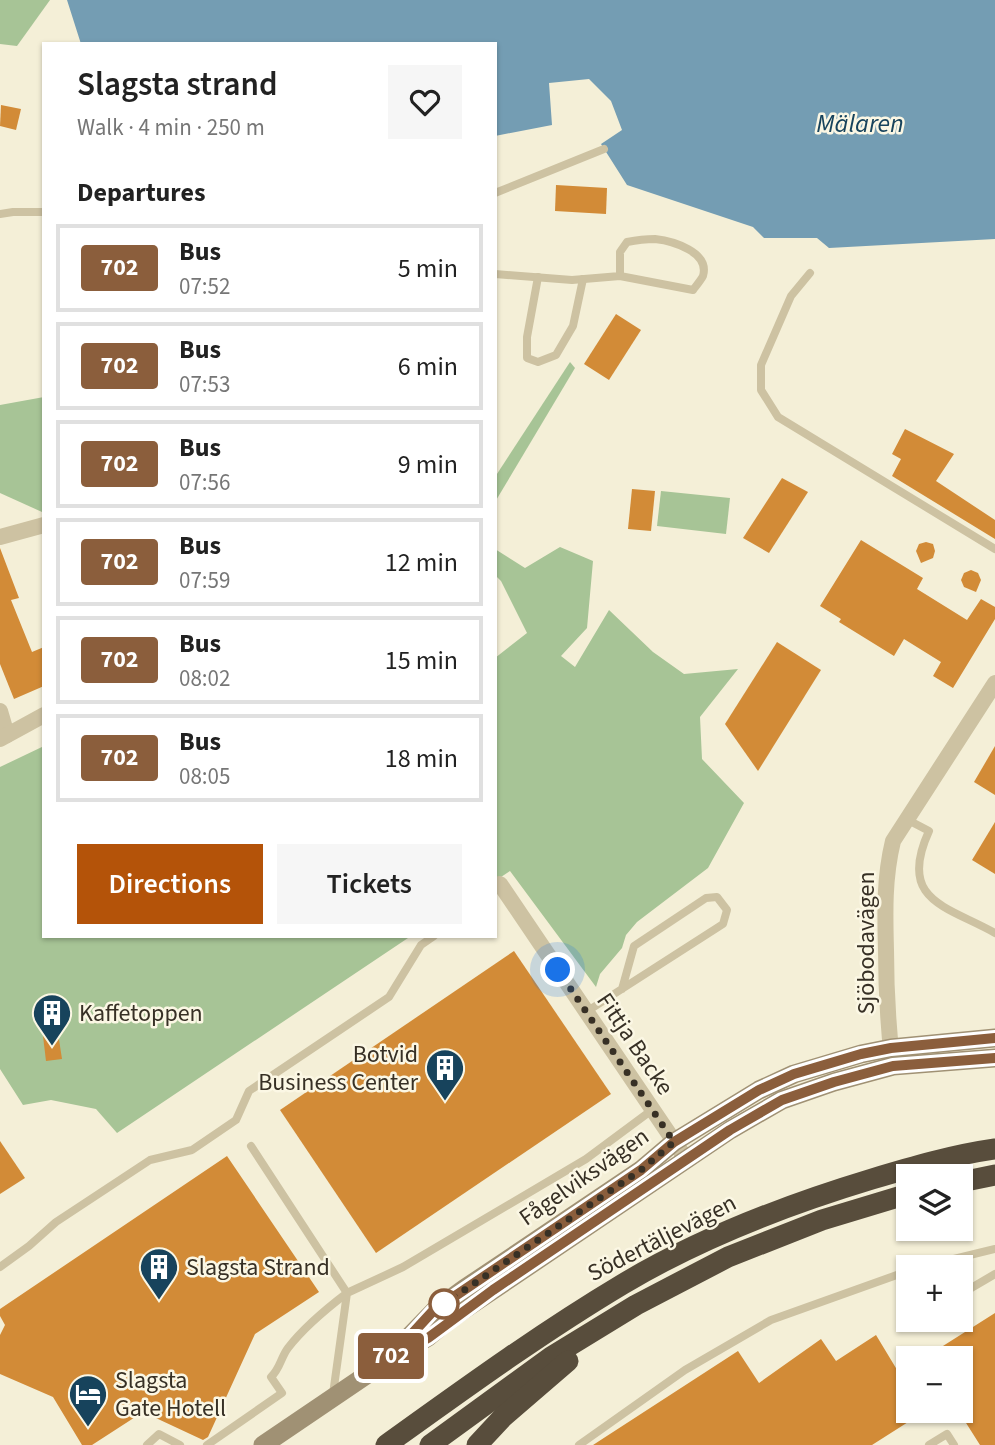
<!DOCTYPE html>
<meta charset="utf-8">
<style>
:root{--surface:#fff;--page:#f6f6f6;--text:#222;--muted:#767676;--line:#e0e0e0;--accent:#b45309}
body{margin:0;font-family:"Source Sans 3",sans-serif;background:var(--page);color:var(--text);height:100vh;display:flex;flex-direction:column;font-size:26px;white-space:nowrap}
*{box-sizing:border-box;margin:0}
p{font-size:23px;color:var(--muted)}
.icon{flex:none;width:38px;height:38px;fill:none;stroke:currentColor;stroke-width:2;stroke-linecap:round;stroke-linejoin:round}
.map{position:relative;flex:1;overflow:hidden}
.side{position:absolute;left:42px;top:42px;width:455px;height:896px;display:flex;flex-direction:column;background:var(--surface);border-radius:0px;box-shadow:0 2px 5px #0004}
.side>*{flex:none}
.badge{padding:0 14px;border-radius:5px;font-size:24px;line-height:46px}
.fabs{position:absolute;left:896px;top:1164px;display:grid;gap:14px}
.fabs a{display:grid;place-items:center;width:77px;height:77px;border-radius:0px;background:var(--surface);box-shadow:0 2px 5px #0004;font-size:35px}
.you{position:absolute;width:35px;height:35px;margin:-18px;border:5px solid #fff;border-radius:50%;background:#1a73e8;box-shadow:0 0 0 10px #1a73e833}
.map>.badge{position:absolute;translate:-50% -50%;box-shadow:0 0 0 4px #fff}
h2{padding:0 35px;font-size:26px;line-height:63px}
.round{display:grid;place-items:center;flex:none;width:74px;height:74px;border-radius:0px;background:var(--page)}
.head{display:flex;align-items:center;justify-content:space-between;height:119px;padding:0 35px}
h1{font-size:33px;font-weight:600;line-height:52px}
.primary-button{display:flex;gap:14px;margin-top:auto;padding:14px 35px}
.primary-button a{flex:1;height:80px;border-radius:0px;background:var(--accent);color:#fff;font-size:28px;font-weight:600;line-height:80px;text-align:center}
.primary-button a+a{background:var(--page);color:var(--text)}
ul{padding:0;list-style:none}
li{display:flex;align-items:center;gap:21px;height:88px;margin:0 14px 10px;padding:0 21px;border:4px solid var(--line);border-radius:0px}
li div{flex:1}
li b{display:block;font-size:26px}
li em{font-style:normal}
li .badge{min-width:77px;font-weight:700;text-align:center}
.map>svg:first-child{display:block}
.green{fill:#a7c496}
.water{fill:#749db3}
.building{fill:#d28b37}
.lines{fill:none;stroke-linecap:round;stroke-linejoin:round}
.service{stroke:#cdc2a2;stroke-width:8}
.minor{stroke:#cdc2a2;stroke-width:16}
.secondary{stroke:#a09174;stroke-width:19}
.motorway{stroke:#584d3c;stroke-width:21}
.line-casing{stroke:#fff;stroke-width:16}
.line{stroke:#8b5e3c;stroke-width:10}
.walk{stroke:#373025;stroke-width:7;stroke-dasharray:0 12.6}
.stop-dot{fill:#fff;stroke:#8b5e3c;stroke-width:3.5}
.labels{text-anchor:middle;dominant-baseline:central;stroke-width:5;stroke-linejoin:round;paint-order:stroke}
.street-label{font-size:24px;fill:#373025;stroke:#fbf7e4}
.poi-label{font-size:24px;fill:#373025;stroke:#fbf7e4;text-anchor:start}
.water-label{font-size:26px;font-style:italic;fill:#17435c;stroke:#fbf7e4}
</style>
<div class="map">
<svg width="995" height="1445" viewBox="0 0 995 1445">
<rect width="100%" height="100%" fill="#f4efd7"/>
<g class="green">
<path d="M 0,0 L 50,0 L 17,46 L 0,44 Z"/>
<path d="M 570,362 L 575,368 L 495,502 L 495,477 Z"/>
<path d="M 44,397 L 44,512 L 42,512 L 0,493 L 0,405 Z"/>
<path d="M 661,491 L 730,498 L 726,534 L 657,526 Z"/>
<path d="M 560,547 L 593,561 L 587,628 L 561,656 L 575,667 L 609,610 L 653,652 L 684,674 L 738,669 L 700,717 L 702,759 L 744,803 L 708,868 L 637,922 L 626,935 L 622,948 L 600,974 L 596,987 L 510,871 L 495,881 L 495,658 L 527,633 L 501,581 L 495,575 L 495,549 L 525,568 Z"/>
<path d="M 44,746 L 44,936 L 411,936 L 117,1133 L 96,1109 L 51,1100 L 23,1105 L 0,1069 L 0,767 Z"/>
</g>
<path class="water" d="M 67,0 L 995,0 L 995,239 L 829,248 L 817,238 L 764,238 L 753,227 L 627,185 L 601,144 L 622,130 L 611,101 L 589,79 L 549,83 L 552,125 L 495,136 L 495,44 L 81,44 Z"/>
<g class="building">
<path d="M 1,105 L 21,109 L 16,130 L 0,126 Z"/>
<path d="M 556,185 L 607,188 L 606,214 L 555,211 Z"/>
<path d="M 616,314 L 641,330 L 609,380 L 584,364 Z"/>
<path d="M 905,429 L 954,454 L 936,481 L 995,520 L 995,539 L 892,476 L 901,459 L 892,454 Z"/>
<path d="M 782,478 L 808,492 L 769,553 L 743,538 Z"/>
<path d="M 632,489 L 655,491 L 651,531 L 628,529 Z"/>
<path d="M 861,540 L 923,578 L 917,589 L 967,620 L 981,599 L 995,607 L 995,619 L 953,688 L 933,676 L 941,662 L 904,639 L 894,656 L 839,622 L 841,619 L 820,606 Z"/>
<path d="M 926,542 L 933,544 L 935,551 L 933,558 L 921,563 L 916,551 L 919,544 Z"/>
<path d="M 0,548 L 19,598 L 11,600 L 32,652 L 44,647 L 44,686 L 14,699 L 0,664 Z"/>
<path d="M 971,570 L 978,573 L 981,580 L 976,592 L 964,587 L 961,580 L 964,573 Z"/>
<path d="M 777,642 L 821,670 L 758,771 L 725,724 Z"/>
<path d="M 995,746 L 995,795 L 974,782 Z"/>
<path d="M 995,822 L 995,874 L 972,860 Z"/>
<path d="M 514,951 L 611,1094 L 376,1253 L 280,1110 Z"/>
<path d="M 58,1033 L 62,1059 L 46,1061 L 43,1036 Z"/>
<path d="M 0,1141 L 25,1178 L 0,1194 Z"/>
<path d="M 227,1156 L 319,1292 L 255,1334 L 208,1437 L 203,1440 L 143,1412 L 92,1445 L 82,1445 L 53,1397 L 0,1374 L 0,1335 L 5,1325 L 0,1316 L 0,1309 Z"/>
<path d="M 995,1313 L 995,1445 L 980,1445 L 961,1415 L 961,1358 L 924,1358 Z"/>
<path d="M 876,1335 L 908,1388 L 908,1410 L 927,1410 L 872,1445 L 593,1445 L 738,1351 L 759,1383 L 821,1339 L 836,1361 Z"/>
</g>
<g class="lines">
<g class="service">
<path d="M 495,193 L 604,149"/>
<path d="M 0,214 L 13,212 L 44,212"/>
<path d="M 810,273 L 791,296 L 761,365 L 761,390 L 778,417 L 995,549"/>
<path d="M 495,274 L 572,280 L 620,276 L 693,290 C 696,286 701,280 703,276 C 710,252 673,241 655,239 C 646,239 637,240 627,242 L 620,252 L 620,276"/>
<path d="M 538,277 L 527,337 L 527,358 L 538,362 L 556,355 L 573,326 L 583,279"/>
<path d="M 908,820 L 929,831 C 897,901 947,906 995,933"/>
<path d="M 586,1012 L 723,924 L 727,910 L 717,897 L 706,898 L 634,946 L 622,989"/>
<path d="M 0,1267 L 29,1246 L 56,1222 L 150,1160 L 192,1150 L 236,1120 L 249,1091 L 389,997 L 421,945 L 434,936"/>
<path d="M 921,1267 L 995,1249"/>
<path d="M 961,1294 L 995,1274"/>
<path d="M 333,1394 L 347,1293 L 403,1267 L 586,1159 L 652,1110"/>
<path d="M 147,1445 L 159,1434 L 180,1445"/>
<path d="M 207,1445 L 282,1393 L 271,1377 C 280,1369 281,1357 288,1348 C 304,1327 326,1309 347,1293 L 251,1146"/>
<path d="M 579,1445 L 685,1370 L 771,1320 L 908,1271"/>
<path d="M 929,1445 L 947,1434 L 954,1445"/>
</g>
<g class="minor">
<path d="M 0,537 L 44,525"/>
<path d="M 0,711 L 7,735"/>
<path d="M 0,739 L 44,715"/>
<path d="M 500,884 L 686,1159"/>
<path d="M 892,1060 C 888,1023 886,987 886,950 C 885,913 884,878 893,841 L 995,683"/>
</g>
<g class="secondary">
<path d="M 399,1347 L 434,1311 L 464,1289 L 641,1170 L 674,1142 L 759,1090 L 794,1074 L 861,1054 L 891,1048 L 995,1038"/>
<path d="M 263,1445 L 387,1361 L 428,1337 L 447,1321 L 730,1130 L 782,1100 L 834,1082 L 893,1066 L 995,1058"/>
</g>
<g class="motorway">
<path d="M 961,1182 L 995,1175"/>
<path d="M 386,1445 C 464,1389 541,1333 623,1284 C 700,1238 786,1205 872,1179 C 912,1167 953,1155 995,1149"/>
<path d="M 430,1445 L 551,1357 L 636,1305 L 728,1257 L 822,1220 L 908,1194"/>
<path d="M 477,1445 L 503,1417 L 568,1361"/>
</g>
</g>
<g class="lines">
<g class="line-casing">
<path id="line" d="M 995,1038 L 891,1048 L 861,1054 L 794,1074 L 759,1090 L 674,1142 L 641,1170 L 433,1311 L 387,1361 L 428,1338 L 493,1290 L 730,1130 L 782,1100 L 834,1082 L 893,1066 L 995,1058"/>
</g>
<use href="#line" class="line"/>
<path class="walk" d="M 444,1304 L 641,1170 L 674,1142 L 558,970"/>
</g>
<defs>
<g id="building-pin" transform="scale(2.0125)"><path d="M0 17L-7.5 6A9.5 9.5 0 1 1 7.5 6Z" fill="#17435c" stroke="#fbf7e4"/><path d="M-4-6H4V6H1V3H-1V6H-4ZM-2.5-4.3h1.7v1.8h-1.7ZM.8-4.3h1.7v1.8H.8ZM-2.5-1h1.7V.8h-1.7ZM.8-1h1.7V.8H.8Z" fill="#fff"/></g>
<g id="hotel-pin" transform="scale(2.0125)"><path d="M0 17L-7.5 6A9.5 9.5 0 1 1 7.5 6Z" fill="#17435c" stroke="#fbf7e4"/><path d="M-6-4.5h1.5V1H6V5H4.5V3h-9V5H-6ZM-4 0a1.8 1.8 0 1 1 3.6 0ZM.5 0V-2.5h3Q6-2.5 6 0Z" fill="#fff"/></g>
</defs>
<g fill-rule="evenodd">
<use href="#building-pin" x="52" y="1013"/>
<use href="#building-pin" x="445" y="1068"/>
<use href="#building-pin" x="159" y="1267"/>
<use href="#hotel-pin" x="88" y="1394"/>
</g>
<circle class="stop-dot" cx="444" cy="1304" r="14"/>
<g class="labels">
<g class="street-label">
<text transform="translate(866 943) rotate(-90)">Sjöbodavägen</text>
<text transform="translate(635 1044) rotate(56)">Fittja Backe</text>
<text transform="translate(584 1177) rotate(-35)">Fågelviksvägen</text>
<text transform="translate(662 1238) rotate(-27)">Södertäljevägen</text>
</g>
<g class="poi-label">
<text x="79" y="1013">Kaffetoppen</text>
<text x="418" y="1054" text-anchor="end">Botvid<tspan x="418" dy="28">Business Center</tspan></text>
<text x="186" y="1267">Slagsta Strand</text>
<text x="115" y="1380">Slagsta<tspan x="115" dy="28">Gate Hotell</tspan></text>
</g>
<g class="water-label">
<text x="860" y="123">Mälaren</text>
</g>
</g>
</svg>
<div class="fabs">
<a><svg class="icon" aria-label="layers" viewBox="0 0 24 24"><path d="M12 4l9 5-9 5-9-5zM3 14l9 5 9-5"/></svg></a>
<a>+</a>
<a>−</a>
</div>
<div class="you" style="left:558px;top:970px"></div>
<b class="badge" style="left:391px;top:1356px;background:#8b5e3c;color:#fff">702</b>
<section class="side">
<div class="head"><div><h1>Slagsta strand</h1><p>Walk · 4 min · 250 m</p></div><a class="round"><svg class="icon" aria-label="heart" viewBox="0 0 24 24"><path d="M12 20l-8-8c-3-5 5-10 8-4 3-6 11-1 8 4z"/></svg></a></div>
<h2>Departures</h2>
<ul>
<li><span class="badge" style="background:#8b5e3c;color:#fff">702</span><div><b>Bus</b><p>07:52</p></div><em>5 min</em></li>
<li><span class="badge" style="background:#8b5e3c;color:#fff">702</span><div><b>Bus</b><p>07:53</p></div><em>6 min</em></li>
<li><span class="badge" style="background:#8b5e3c;color:#fff">702</span><div><b>Bus</b><p>07:56</p></div><em>9 min</em></li>
<li><span class="badge" style="background:#8b5e3c;color:#fff">702</span><div><b>Bus</b><p>07:59</p></div><em>12 min</em></li>
<li><span class="badge" style="background:#8b5e3c;color:#fff">702</span><div><b>Bus</b><p>08:02</p></div><em>15 min</em></li>
<li><span class="badge" style="background:#8b5e3c;color:#fff">702</span><div><b>Bus</b><p>08:05</p></div><em>18 min</em></li>
</ul>
<div class="primary-button"><a>Directions</a><a>Tickets</a></div>
</section>
</div>
